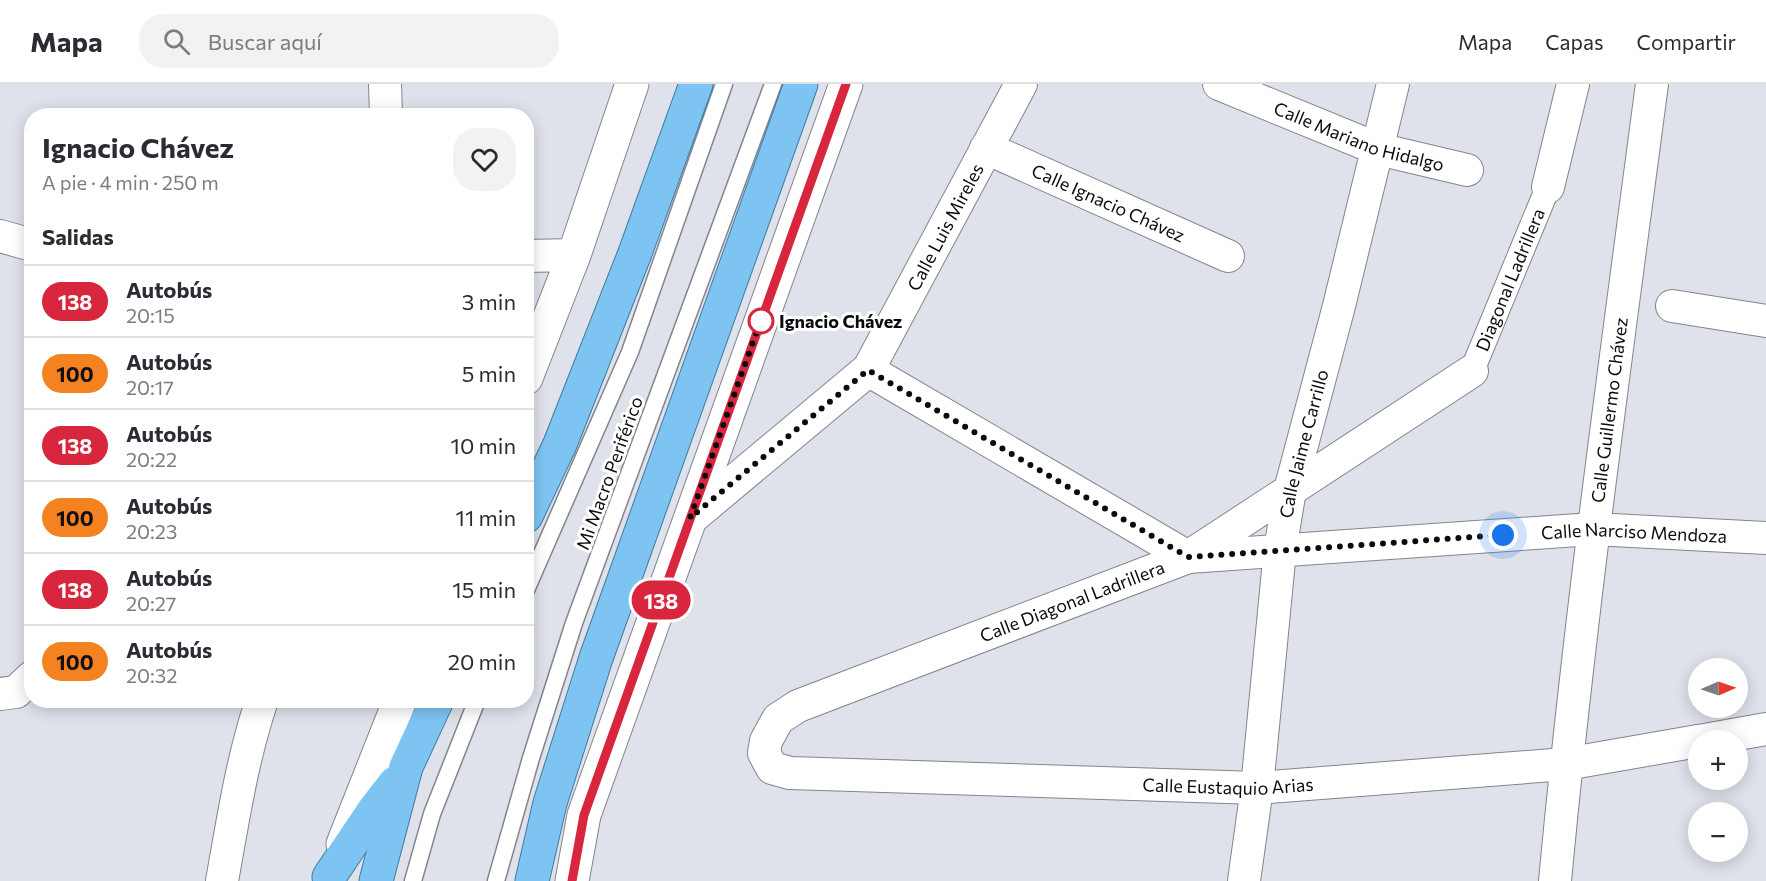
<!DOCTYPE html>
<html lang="es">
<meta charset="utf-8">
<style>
:root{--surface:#fff;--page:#f2f2f3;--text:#2b2b33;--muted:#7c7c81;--line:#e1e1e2}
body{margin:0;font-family:Commissioner,sans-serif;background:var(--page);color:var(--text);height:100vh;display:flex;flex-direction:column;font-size:22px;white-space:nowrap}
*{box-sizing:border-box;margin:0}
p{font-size:20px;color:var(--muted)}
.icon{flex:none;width:33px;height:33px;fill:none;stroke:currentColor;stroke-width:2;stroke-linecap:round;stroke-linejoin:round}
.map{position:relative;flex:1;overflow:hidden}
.side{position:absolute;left:24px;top:24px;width:510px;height:600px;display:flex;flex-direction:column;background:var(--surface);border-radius:24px;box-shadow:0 3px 15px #0003}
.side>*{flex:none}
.badge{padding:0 12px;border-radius:20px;font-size:21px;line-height:39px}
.needle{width:39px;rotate:88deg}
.buttons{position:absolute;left:1688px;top:574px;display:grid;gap:12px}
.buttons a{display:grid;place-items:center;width:60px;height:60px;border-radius:50%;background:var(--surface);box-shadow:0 3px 15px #0003;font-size:30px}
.you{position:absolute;width:30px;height:30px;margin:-15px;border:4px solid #fff;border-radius:50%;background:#1a73e8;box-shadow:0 0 0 9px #1a73e833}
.map>.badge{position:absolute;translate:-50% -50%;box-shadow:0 0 0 3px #fff}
h2{padding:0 18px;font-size:22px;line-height:54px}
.round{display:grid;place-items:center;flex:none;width:63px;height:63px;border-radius:24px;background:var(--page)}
.summary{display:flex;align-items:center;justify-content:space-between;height:102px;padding:0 18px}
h1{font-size:28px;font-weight:700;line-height:45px}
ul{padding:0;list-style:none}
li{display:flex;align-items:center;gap:18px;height:72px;padding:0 18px;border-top:2px solid var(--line)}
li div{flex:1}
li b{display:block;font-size:22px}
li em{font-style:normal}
li .badge{min-width:66px;font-weight:700;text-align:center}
header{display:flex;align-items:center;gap:36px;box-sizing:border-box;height:84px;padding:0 30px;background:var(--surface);border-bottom:2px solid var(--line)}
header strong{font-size:28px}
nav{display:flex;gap:33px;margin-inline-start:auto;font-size:21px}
.search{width:420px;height:54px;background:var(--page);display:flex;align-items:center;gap:15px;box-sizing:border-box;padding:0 21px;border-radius:24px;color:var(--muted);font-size:22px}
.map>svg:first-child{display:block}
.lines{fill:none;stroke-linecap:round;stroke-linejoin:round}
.service-casing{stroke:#82858d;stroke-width:19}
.pedestrian-casing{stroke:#82858d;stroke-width:26}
.minor-casing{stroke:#82858d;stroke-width:34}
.tertiary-casing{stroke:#82858d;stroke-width:35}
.trunk-casing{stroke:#417aa1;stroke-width:35}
.service{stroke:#fff;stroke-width:16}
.pedestrian{stroke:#fff;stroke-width:24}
.minor{stroke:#fff;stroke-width:32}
.tertiary{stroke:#fff;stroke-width:33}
.trunk{stroke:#7ec4f3;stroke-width:33}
.line-casing{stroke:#fff;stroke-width:14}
.line{stroke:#d7263d;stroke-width:9}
.walk{stroke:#0a0b0e;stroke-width:6;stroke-dasharray:0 10.8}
.stop-dot{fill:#fff;stroke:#d7263d;stroke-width:3}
.labels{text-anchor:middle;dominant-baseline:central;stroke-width:6;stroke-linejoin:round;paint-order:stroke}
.street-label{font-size:18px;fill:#0a0b0e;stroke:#fff}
.stop-label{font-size:18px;font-weight:bold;fill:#0a0b0e;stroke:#fff;text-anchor:start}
</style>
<header>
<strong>Mapa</strong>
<div class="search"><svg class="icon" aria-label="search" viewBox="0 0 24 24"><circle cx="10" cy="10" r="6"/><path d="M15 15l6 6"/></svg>Buscar aquí</div>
<nav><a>Mapa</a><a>Capas</a><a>Compartir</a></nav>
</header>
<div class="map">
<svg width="1766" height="797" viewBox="0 0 1766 797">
<rect width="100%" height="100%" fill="#dfe2eb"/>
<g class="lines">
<g class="service-casing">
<g id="service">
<path d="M 526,506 L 630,268 L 724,0"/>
<path d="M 413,797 L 432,730 L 477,616"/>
<path d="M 496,797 L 531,674 L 574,539 L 773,0"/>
</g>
</g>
<g class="pedestrian-casing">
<g id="pedestrian">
<path id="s1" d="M 1472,287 L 1548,103"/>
</g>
</g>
<g class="minor-casing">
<g id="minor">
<path d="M 385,0 L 386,32"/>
<path id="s2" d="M 1021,0 L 868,286 L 1188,473 L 1593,445 L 1766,454"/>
<path id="s3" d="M 1219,0 L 1378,65 L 1467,86"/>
<path id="s4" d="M 986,64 L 1228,172"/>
<path d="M 1548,103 L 1573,0"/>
<path d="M 0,152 L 32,161"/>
<path d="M 526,172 L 574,171"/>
<path d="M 1672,222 L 1766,237"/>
<path id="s5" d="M 1472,287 L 1188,473 L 798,622 L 778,635 L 766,657 L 764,669 L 772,684 L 790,689 L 1257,704 L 1566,680 L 1698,657"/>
<path d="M 0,610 L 16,608 L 32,593"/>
<path d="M 1699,657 L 1766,645"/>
<path d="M 222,797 C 233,736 242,675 262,616"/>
<path id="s6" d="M 1244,797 L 1257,704 L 1280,466 L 1290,406 L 1339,222 L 1393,0"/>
<path id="s7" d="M 1555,797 C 1580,530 1617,265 1652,0"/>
</g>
</g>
<g class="tertiary-casing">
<g id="tertiary">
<path d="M 526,294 L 574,171 L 632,0"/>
<path d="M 692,433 L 868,286"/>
<path d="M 343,760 L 400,616"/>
<path d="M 572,797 L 584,731 L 846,0"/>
</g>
</g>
<g class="trunk-casing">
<g id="trunk">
<path d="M 526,432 L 560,360 L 635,169 L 696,0"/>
<path d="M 329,793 L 374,726 L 395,699"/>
<path d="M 376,797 L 406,683 L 437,616"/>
<path d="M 532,797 L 550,719 L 596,574 L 801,0"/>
</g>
</g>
<use href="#service" class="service"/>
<use href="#pedestrian" class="pedestrian"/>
<use href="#minor" class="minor"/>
<use href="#tertiary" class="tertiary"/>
<use href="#trunk" class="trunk"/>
</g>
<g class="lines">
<g class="line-casing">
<path id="line" d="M 572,797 L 584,731 L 846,0"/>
</g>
<use href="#line" class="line"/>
<path class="walk" d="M 761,237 L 762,233 L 690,434 L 868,286 L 1188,473 L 1503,451"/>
</g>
<circle class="stop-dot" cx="761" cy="237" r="12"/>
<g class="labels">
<g class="street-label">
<text stroke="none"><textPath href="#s3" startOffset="150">Calle Mariano Hidalgo</textPath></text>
<text stroke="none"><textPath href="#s4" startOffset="134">Calle Ignacio Chávez</textPath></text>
<text transform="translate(945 143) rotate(-62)">Calle Luis Mireles</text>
<text stroke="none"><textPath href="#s1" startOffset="99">Diagonal Ladrillera</textPath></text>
<text stroke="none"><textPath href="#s7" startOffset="474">Calle Guillermo Chávez</textPath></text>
<text stroke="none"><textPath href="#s6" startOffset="442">Calle Jaime Carrillo</textPath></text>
<text transform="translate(609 389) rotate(-70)">Mi Macro Periférico</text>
<text stroke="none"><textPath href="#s2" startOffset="1142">Calle Narciso Mendoza</textPath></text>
<text transform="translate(1072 517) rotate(-21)">Calle Diagonal Ladrillera</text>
<text stroke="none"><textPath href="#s5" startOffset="1292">Calle Eustaquio Arias</textPath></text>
</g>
<g class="stop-label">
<text x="779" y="237">Ignacio Chávez</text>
</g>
</g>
</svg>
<div class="buttons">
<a><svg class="needle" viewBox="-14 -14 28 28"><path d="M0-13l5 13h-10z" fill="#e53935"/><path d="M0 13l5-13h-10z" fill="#7c7c81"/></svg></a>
<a>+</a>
<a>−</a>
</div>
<div class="you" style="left:1503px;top:451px"></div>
<b class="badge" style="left:661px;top:516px;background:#d7263d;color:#fff">138</b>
<section class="side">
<div class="summary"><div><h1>Ignacio Chávez</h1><p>A pie · 4 min · 250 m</p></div><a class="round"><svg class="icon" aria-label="heart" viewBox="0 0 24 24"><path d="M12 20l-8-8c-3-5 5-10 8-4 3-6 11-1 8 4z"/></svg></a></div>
<h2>Salidas</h2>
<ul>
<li><span class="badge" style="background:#d7263d;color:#fff">138</span><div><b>Autobús</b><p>20:15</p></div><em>3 min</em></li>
<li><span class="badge" style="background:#f58220;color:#111">100</span><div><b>Autobús</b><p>20:17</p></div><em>5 min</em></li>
<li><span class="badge" style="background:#d7263d;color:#fff">138</span><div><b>Autobús</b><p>20:22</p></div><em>10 min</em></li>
<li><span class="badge" style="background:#f58220;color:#111">100</span><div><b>Autobús</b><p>20:23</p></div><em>11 min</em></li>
<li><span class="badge" style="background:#d7263d;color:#fff">138</span><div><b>Autobús</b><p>20:27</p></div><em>15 min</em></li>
<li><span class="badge" style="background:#f58220;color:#111">100</span><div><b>Autobús</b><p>20:32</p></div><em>20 min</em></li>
</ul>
</section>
</div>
